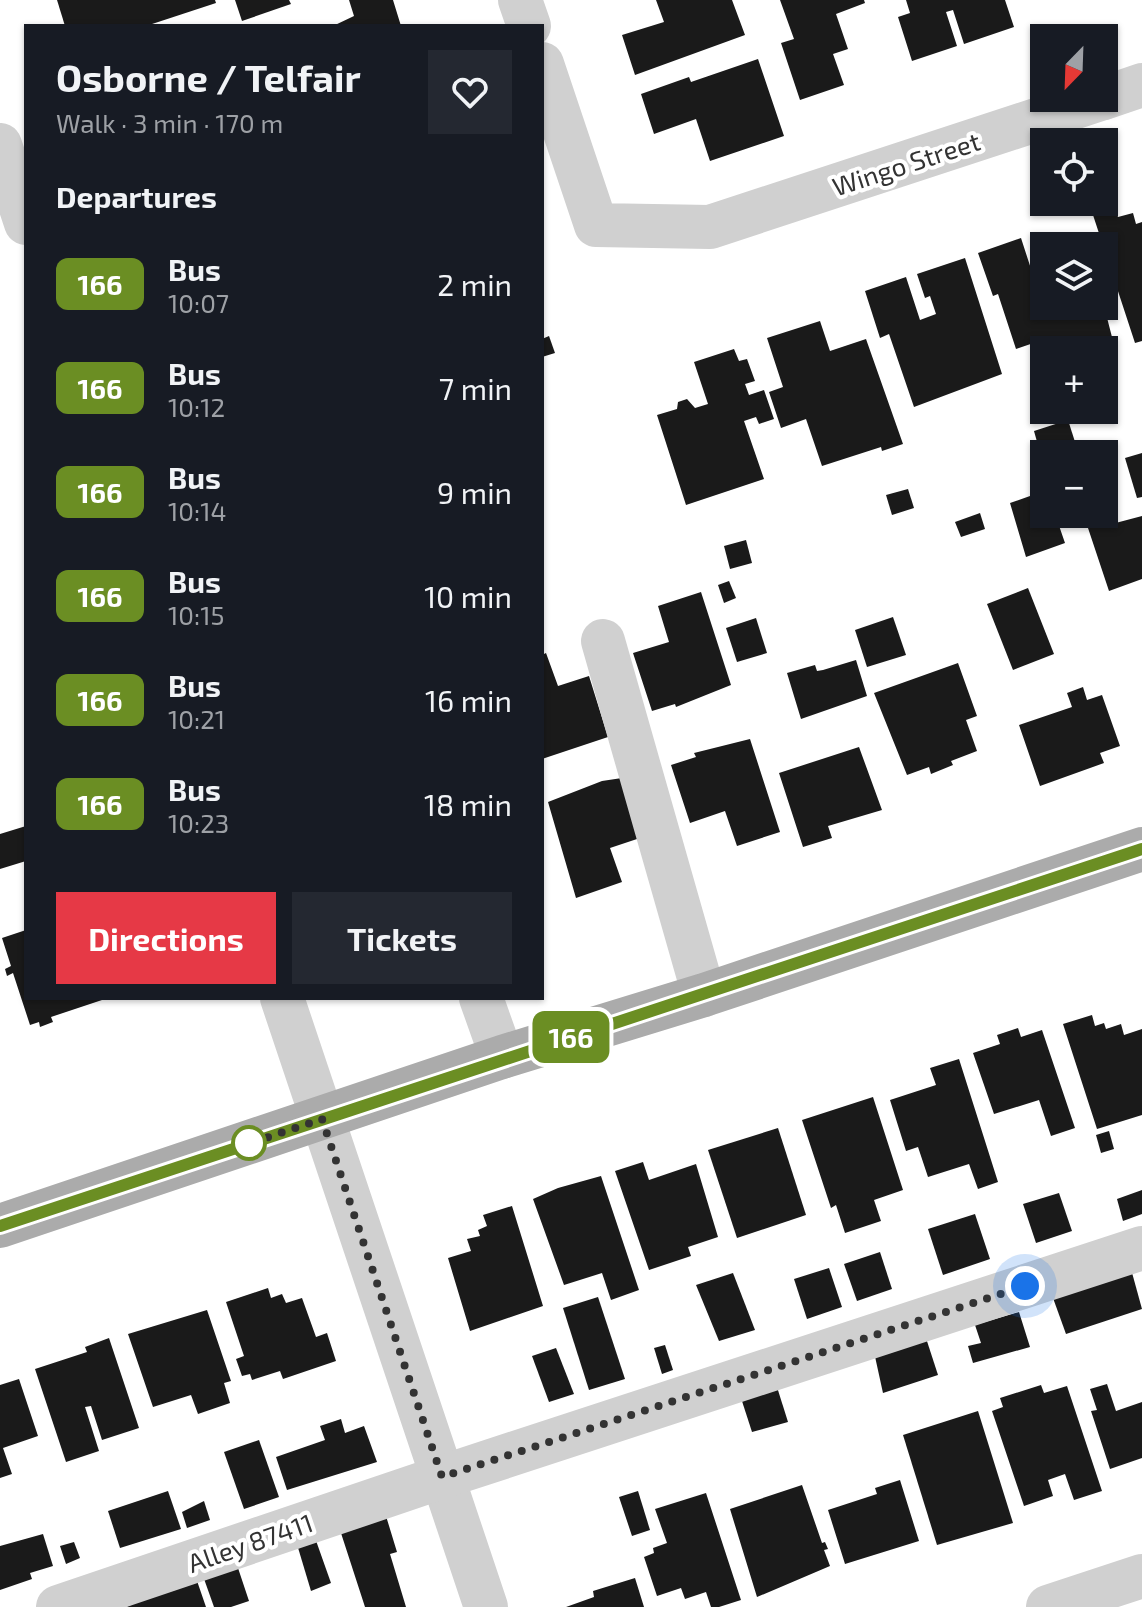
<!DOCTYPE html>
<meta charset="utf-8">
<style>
:root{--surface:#171b24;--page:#242831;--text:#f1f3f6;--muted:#9ea1a6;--accent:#e63946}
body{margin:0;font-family:"Exo 2",sans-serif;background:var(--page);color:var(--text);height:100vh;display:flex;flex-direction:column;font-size:30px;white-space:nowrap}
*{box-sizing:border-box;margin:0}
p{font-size:26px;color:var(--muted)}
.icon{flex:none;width:44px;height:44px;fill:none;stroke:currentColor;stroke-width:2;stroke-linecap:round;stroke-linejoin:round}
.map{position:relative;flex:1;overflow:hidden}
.drawer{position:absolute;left:24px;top:24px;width:520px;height:976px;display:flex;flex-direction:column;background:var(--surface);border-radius:0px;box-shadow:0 2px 6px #0004}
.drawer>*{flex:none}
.badge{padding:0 16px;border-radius:12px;font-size:28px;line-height:52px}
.needle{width:52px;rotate:203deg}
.fabs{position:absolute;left:1030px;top:24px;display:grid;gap:16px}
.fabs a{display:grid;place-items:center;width:88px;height:88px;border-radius:0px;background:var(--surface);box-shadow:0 2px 6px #0004;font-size:40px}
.you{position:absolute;width:40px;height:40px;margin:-20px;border:6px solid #fff;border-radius:50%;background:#1a73e8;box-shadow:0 0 0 12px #1a73e833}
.map>.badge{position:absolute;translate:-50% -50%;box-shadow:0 0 0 4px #fff}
h2{padding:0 32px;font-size:30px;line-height:72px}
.round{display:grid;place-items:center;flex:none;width:84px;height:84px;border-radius:0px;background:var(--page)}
.overview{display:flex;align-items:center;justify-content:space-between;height:136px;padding:0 32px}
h1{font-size:38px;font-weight:700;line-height:60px}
.cta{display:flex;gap:16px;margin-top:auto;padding:16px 32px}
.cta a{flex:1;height:92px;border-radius:0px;background:var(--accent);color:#fff;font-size:32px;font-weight:700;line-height:92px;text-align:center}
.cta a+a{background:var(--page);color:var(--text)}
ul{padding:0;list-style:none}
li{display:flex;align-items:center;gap:24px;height:104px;padding:0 32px}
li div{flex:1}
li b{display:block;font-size:30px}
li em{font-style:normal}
li .badge{min-width:88px;font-weight:700;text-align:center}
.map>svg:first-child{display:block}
.building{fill:#1a1a1a}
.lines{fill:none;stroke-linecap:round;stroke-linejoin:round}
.minor{stroke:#d0d0d0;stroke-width:44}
.major{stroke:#ababab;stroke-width:44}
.line-casing{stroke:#fff;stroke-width:18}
.line{stroke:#6b8e23;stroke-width:12}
.walk{stroke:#333;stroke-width:8;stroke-dasharray:0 14.4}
.stop-dot{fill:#fff;stroke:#6b8e23;stroke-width:4}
.labels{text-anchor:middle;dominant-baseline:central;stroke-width:8;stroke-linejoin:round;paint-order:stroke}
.street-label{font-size:26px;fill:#333;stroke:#fff}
</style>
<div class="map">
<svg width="1142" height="1607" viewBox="0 0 1142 1607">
<rect width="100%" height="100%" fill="#fff"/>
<g class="building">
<path d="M 57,0 L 215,0 L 216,3 L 146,26 L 65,26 Z"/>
<path d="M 235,0 L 289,0 L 291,4 L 242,21 Z"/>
<path d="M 349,0 L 393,0 L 401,26 L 333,26 L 354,16 Z"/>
<path d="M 656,0 L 732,0 L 745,35 L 635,75 L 622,35 L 664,22 Z"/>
<path d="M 780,0 L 864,0 L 865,3 L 836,14 L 848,49 L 833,54 L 844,85 L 800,100 L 781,43 L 794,39 Z"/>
<path d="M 906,0 L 1005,0 L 1014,27 L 964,44 L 953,10 L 946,12 L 957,46 L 912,61 L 898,17 L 910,13 Z"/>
<path d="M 758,59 L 784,136 L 710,161 L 696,119 L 654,134 L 641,94 L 689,77 L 691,82 Z"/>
<path d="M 1115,208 L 1118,217 L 1133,213 L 1136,224 L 1142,222 L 1142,341 L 1135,343 L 1093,215 Z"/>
<path d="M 1021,238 L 1033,275 L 1044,272 L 1044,306 L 1104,306 L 1113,341 L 1087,350 L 1058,350 L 1054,336 L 1016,349 L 998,294 L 993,296 L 978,253 Z"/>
<path d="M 965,258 L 1002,374 L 914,407 L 889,334 L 880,338 L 865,291 L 906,277 L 920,320 L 936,314 L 930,296 L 925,298 L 917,274 Z"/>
<path d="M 820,321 L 830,351 L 866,339 L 903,444 L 882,451 L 881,447 L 822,466 L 806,419 L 781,428 L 769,392 L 783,387 L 767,338 Z"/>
<path d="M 549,336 L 555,353 L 542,357 L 542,339 Z"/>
<path d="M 734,349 L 739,361 L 747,359 L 755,381 L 745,384 L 749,395 L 764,390 L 774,419 L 759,424 L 756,417 L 744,421 L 764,479 L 686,505 L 657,415 L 677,409 L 678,402 L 687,399 L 695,408 L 708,404 L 694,362 Z"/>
<path d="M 1068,420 L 1076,445 L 1041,456 L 1034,431 Z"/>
<path d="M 1142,453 L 1142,497 L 1137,498 L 1125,458 Z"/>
<path d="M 908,489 L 914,508 L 892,515 L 886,495 Z"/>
<path d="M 1044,491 L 1044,514 L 1055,514 L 1065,543 L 1026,557 L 1010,503 Z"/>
<path d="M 980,513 L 985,529 L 961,537 L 955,522 Z"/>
<path d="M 1098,514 L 1105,514 L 1108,525 L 1142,516 L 1142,579 L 1109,591 L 1085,519 Z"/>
<path d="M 746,540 L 752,563 L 730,569 L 724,546 Z"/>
<path d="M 729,581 L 736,598 L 724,603 L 718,585 Z"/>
<path d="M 1028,588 L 1054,654 L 1013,670 L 987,604 Z"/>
<path d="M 701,592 L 731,685 L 676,707 L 675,704 L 652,711 L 633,653 L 669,642 L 658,606 Z"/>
<path d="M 893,617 L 906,655 L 867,667 L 855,630 Z"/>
<path d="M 756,618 L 767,653 L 737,662 L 726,628 Z"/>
<path d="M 546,653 L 558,686 L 589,676 L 608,737 L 542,759 L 542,655 Z"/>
<path d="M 856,660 L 867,696 L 801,719 L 787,673 L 815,665 L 817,671 L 823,670 Z"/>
<path d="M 958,663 L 977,716 L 966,720 L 977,751 L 951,761 L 953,765 L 931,774 L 929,767 L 907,775 L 874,693 Z"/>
<path d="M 1083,687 L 1087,700 L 1102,695 L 1120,746 L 1100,753 L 1104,763 L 1040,786 L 1019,725 L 1072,707 L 1067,693 Z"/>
<path d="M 750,739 L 780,832 L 737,846 L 725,811 L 690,823 L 671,765 L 696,757 L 694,753 Z"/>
<path d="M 859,747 L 882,810 L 828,826 L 832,838 L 803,847 L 779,773 Z"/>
<path d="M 622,778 L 643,837 L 610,848 L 622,882 L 576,898 L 548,802 L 602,781 Z"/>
<path d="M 26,826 L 26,861 L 0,869 L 0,834 Z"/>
<path d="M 26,930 L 26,998 L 105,999 L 51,1017 L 53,1022 L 40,1027 L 39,1022 L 30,1025 L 13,973 L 7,976 L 5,969 L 11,966 L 2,938 Z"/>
<path d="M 1092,1015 L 1095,1026 L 1104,1023 L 1106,1029 L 1121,1024 L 1124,1035 L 1142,1029 L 1142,1115 L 1097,1129 L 1063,1024 Z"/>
<path d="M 1018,1028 L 1021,1037 L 1042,1030 L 1075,1128 L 1051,1136 L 1039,1100 L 994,1114 L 973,1053 L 1000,1044 L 997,1035 Z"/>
<path d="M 959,1059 L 998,1182 L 978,1189 L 969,1164 L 928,1177 L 918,1147 L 906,1151 L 890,1100 L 936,1085 L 930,1068 Z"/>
<path d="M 873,1097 L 903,1190 L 874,1200 L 881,1221 L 845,1233 L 836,1205 L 831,1208 L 802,1120 Z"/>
<path d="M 778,1128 L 806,1215 L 737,1238 L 708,1150 Z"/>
<path d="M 1109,1131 L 1114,1149 L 1101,1153 L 1096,1135 Z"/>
<path d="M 643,1162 L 649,1180 L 696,1164 L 718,1237 L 688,1247 L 691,1256 L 649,1270 L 615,1171 Z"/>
<path d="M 601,1176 L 639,1290 L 611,1300 L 602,1273 L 564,1285 L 533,1199 L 558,1188 Z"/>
<path d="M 1142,1190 L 1142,1214 L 1123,1221 L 1117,1199 Z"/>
<path d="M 1059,1193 L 1072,1231 L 1036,1243 L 1023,1204 Z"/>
<path d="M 512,1206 L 543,1306 L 470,1331 L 448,1258 L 471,1251 L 467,1239 L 480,1236 L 478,1230 L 487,1226 L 483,1215 Z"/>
<path d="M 975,1214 L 990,1259 L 943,1275 L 928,1229 Z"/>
<path d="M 880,1252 L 892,1289 L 857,1301 L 844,1264 Z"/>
<path d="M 829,1268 L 842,1307 L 807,1319 L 794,1279 Z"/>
<path d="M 1131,1269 L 1142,1309 L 1066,1334 L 1053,1298 Z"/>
<path d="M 733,1273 L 755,1330 L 719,1341 L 696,1285 Z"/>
<path d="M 268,1288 L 271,1298 L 282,1294 L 286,1303 L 302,1298 L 316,1337 L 327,1333 L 336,1361 L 283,1379 L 280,1371 L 252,1380 L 250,1374 L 242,1376 L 236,1359 L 244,1356 L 226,1302 Z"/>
<path d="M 598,1297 L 625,1379 L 589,1390 L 563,1308 Z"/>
<path d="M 207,1310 L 231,1381 L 224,1383 L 230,1403 L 198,1414 L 191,1395 L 153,1407 L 128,1334 Z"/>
<path d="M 1019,1312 L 1030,1347 L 973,1363 L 968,1346 L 981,1343 L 975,1325 Z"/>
<path d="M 925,1335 L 938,1375 L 883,1393 L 874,1352 Z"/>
<path d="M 109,1338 L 139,1428 L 102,1440 L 91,1406 L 85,1407 L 99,1451 L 66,1462 L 35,1369 L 87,1352 L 85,1347 Z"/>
<path d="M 665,1345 L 673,1370 L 662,1374 L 654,1348 Z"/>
<path d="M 556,1348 L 574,1394 L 549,1402 L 532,1356 Z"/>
<path d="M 19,1379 L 38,1436 L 3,1448 L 12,1474 L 0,1478 L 0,1385 Z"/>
<path d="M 1107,1384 L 1116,1411 L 1142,1402 L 1142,1458 L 1110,1469 L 1091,1411 L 1097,1410 L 1090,1389 Z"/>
<path d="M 1041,1385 L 1044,1393 L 1067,1386 L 1102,1491 L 1074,1500 L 1065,1474 L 1048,1480 L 1053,1496 L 1024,1506 L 992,1411 L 1003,1407 L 1000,1398 Z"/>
<path d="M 777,1387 L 788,1422 L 752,1432 L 741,1398 Z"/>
<path d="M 978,1411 L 1013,1523 L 937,1545 L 903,1435 Z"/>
<path d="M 341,1419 L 345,1433 L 364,1426 L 377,1462 L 287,1490 L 276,1457 L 325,1440 L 320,1426 Z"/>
<path d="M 259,1440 L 279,1497 L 244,1509 L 224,1452 Z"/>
<path d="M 900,1480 L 919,1541 L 845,1564 L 828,1510 L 877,1494 L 875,1488 Z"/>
<path d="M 802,1485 L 822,1543 L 825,1542 L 828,1549 L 824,1550 L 830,1566 L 757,1597 L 730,1509 Z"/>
<path d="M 168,1491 L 181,1529 L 120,1548 L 108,1511 Z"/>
<path d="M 638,1491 L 650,1530 L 632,1536 L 619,1497 Z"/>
<path d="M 706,1493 L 741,1600 L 719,1607 L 711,1607 L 706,1592 L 685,1599 L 681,1588 L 657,1596 L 644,1557 L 654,1553 L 653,1548 L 667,1543 L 655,1509 Z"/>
<path d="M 204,1501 L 210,1520 L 187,1528 L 182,1512 Z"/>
<path d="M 386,1516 L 397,1552 L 390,1554 L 406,1607 L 365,1607 L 340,1530 Z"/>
<path d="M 43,1534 L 53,1566 L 30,1573 L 32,1579 L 0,1590 L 0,1546 Z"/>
<path d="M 314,1535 L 331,1583 L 311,1591 L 296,1541 Z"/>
<path d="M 74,1542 L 80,1558 L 66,1564 L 60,1546 Z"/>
<path d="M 237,1565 L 249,1601 L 231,1607 L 214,1607 L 203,1576 Z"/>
<path d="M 196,1578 L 206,1607 L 126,1607 Z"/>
<path d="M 635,1578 L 644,1607 L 566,1607 L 594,1597 L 593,1591 Z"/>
</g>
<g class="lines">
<g class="minor">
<path d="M 520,0 L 529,26"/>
<path d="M 542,64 L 596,225 L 710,227 L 1103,98"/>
<path d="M 1104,98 L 1142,85"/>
<path d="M 0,145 L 26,223"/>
<path d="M 603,641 L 704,995"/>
<path d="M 282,998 L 486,1607"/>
<path d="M 481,998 L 502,1057"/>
<path d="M 58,1607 L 442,1477 L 1142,1248"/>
<path d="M 1048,1607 L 1142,1576"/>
</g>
<path class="major" d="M 0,1226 L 502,1057 L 704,995 L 1142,849"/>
</g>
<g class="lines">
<g class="line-casing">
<path id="line" d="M 0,1226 C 380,1097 762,976 1142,849"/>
</g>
<use href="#line" class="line"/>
<path class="walk" d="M 249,1143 L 245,1145 L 322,1119 L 442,1477 L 1025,1286"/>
</g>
<circle class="stop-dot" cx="249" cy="1143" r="16"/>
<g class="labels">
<g class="street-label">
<text transform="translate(906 163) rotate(-18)">Wingo Street</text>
<text transform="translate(250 1542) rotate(-19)">Alley 87411</text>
</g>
</g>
</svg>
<div class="fabs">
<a><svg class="needle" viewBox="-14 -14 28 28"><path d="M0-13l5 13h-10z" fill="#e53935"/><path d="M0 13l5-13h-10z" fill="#9ea1a6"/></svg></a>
<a><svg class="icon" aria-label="locate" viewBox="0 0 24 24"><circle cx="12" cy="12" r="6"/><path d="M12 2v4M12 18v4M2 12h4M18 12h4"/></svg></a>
<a><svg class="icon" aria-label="layers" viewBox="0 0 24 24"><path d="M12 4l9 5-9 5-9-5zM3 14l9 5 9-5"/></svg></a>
<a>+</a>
<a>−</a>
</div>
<div class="you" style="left:1025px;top:1286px"></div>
<b class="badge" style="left:571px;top:1037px;background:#6b8e23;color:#fff">166</b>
<section class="drawer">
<div class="overview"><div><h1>Osborne / Telfair</h1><p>Walk · 3 min · 170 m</p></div><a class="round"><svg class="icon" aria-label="heart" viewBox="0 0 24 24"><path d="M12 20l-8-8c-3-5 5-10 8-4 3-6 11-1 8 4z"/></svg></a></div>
<h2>Departures</h2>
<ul>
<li><span class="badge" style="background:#6b8e23;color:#fff">166</span><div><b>Bus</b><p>10:07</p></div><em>2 min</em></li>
<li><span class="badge" style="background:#6b8e23;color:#fff">166</span><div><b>Bus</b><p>10:12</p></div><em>7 min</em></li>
<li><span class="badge" style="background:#6b8e23;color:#fff">166</span><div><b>Bus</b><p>10:14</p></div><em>9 min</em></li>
<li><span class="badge" style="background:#6b8e23;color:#fff">166</span><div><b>Bus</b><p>10:15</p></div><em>10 min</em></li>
<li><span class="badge" style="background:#6b8e23;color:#fff">166</span><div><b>Bus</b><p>10:21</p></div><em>16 min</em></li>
<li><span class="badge" style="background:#6b8e23;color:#fff">166</span><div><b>Bus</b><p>10:23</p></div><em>18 min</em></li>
</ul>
<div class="cta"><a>Directions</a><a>Tickets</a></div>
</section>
</div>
